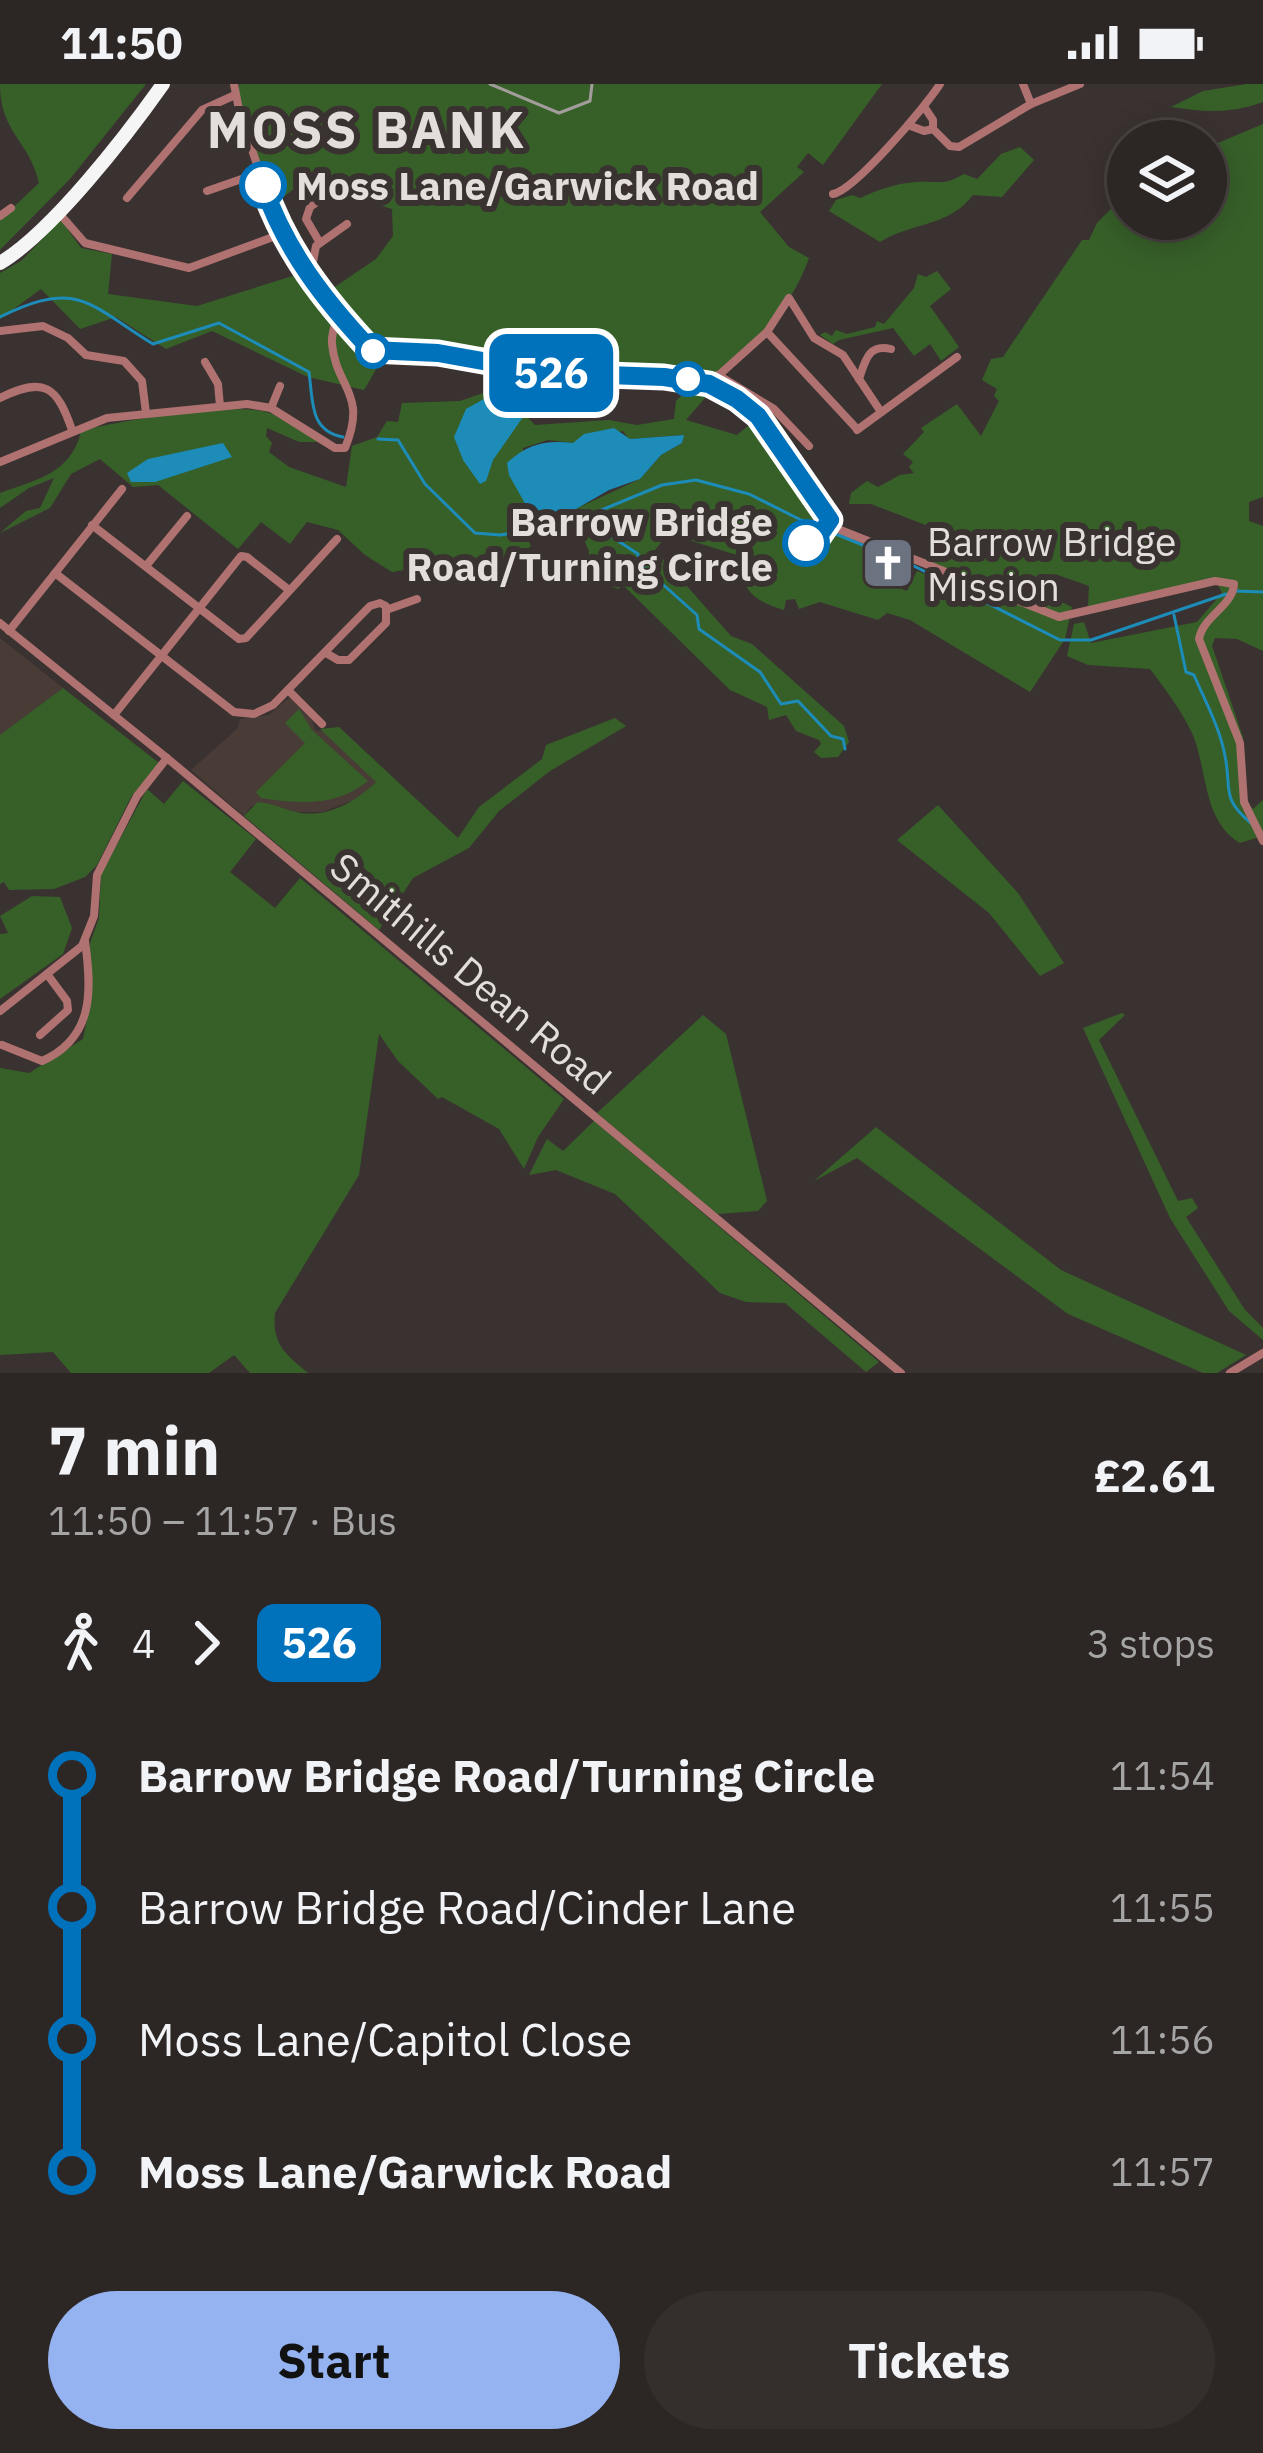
<!DOCTYPE html>
<meta charset="utf-8">
<style>
:root{--surface:#2c2624;--page:#342e2c;--text:#f1f3f6;--muted:#a6a5a6;--line:#484341;--accent:#95b2f1}
body{margin:0;font-family:"IBM Plex Sans",sans-serif;background:var(--page);color:var(--text);height:100vh;display:flex;flex-direction:column;font-size:45px;white-space:nowrap}
*{box-sizing:border-box;margin:0}
p{font-size:39px;color:var(--muted)}
.icon{flex:none;width:66px;height:66px;fill:none;stroke:currentColor;stroke-width:2;stroke-linecap:round;stroke-linejoin:round}
.map{position:relative;height:1289px;overflow:hidden}
.panel{display:flex;flex-direction:column;background:var(--surface);flex:1}
.panel>*{flex:none}
.badge{padding:0 24px;border-radius:18px;font-size:42px;line-height:78px}
.buttons{position:absolute;left:1107px;top:36px;display:grid;gap:24px}
.buttons a{display:grid;place-items:center;width:120px;height:120px;border-radius:50%;background:var(--surface);box-shadow:0 6px 30px #0003,0 0 0 3px var(--line);font-size:60px}
.map>.badge{position:absolute;translate:-50% -50%;box-shadow:0 0 0 6px #fff}
.legs{display:flex;align-items:center;gap:18px;height:132px;padding:0 48px;font-size:39px}
.legs p{margin-inline-start:auto}
.headline{display:flex;align-items:center;justify-content:space-between;height:204px;padding:0 48px}
h1{font-size:66px;font-weight:700;line-height:90px}
.action{display:flex;gap:24px;margin-top:auto;padding:24px 48px}
.action a{flex:1;height:138px;border-radius:72px;background:var(--accent);color:#111;font-size:48px;font-weight:700;line-height:138px;text-align:center}
.action a+a{background:var(--page);color:var(--text)}
ul{padding:0 48px;list-style:none}
li{display:flex;align-items:center;gap:42px;height:132px;font-size:45px}
li i{display:grid;place-items:center;width:18px;height:100%;margin:0 15px;background:currentColor}
li i::after{content:'';width:30px;height:30px;margin:-15px;border:9px solid;border-radius:50%;background:var(--surface)}
li p{margin-inline-start:auto}
li:first-child i{background:linear-gradient(#0000 50%,currentColor 0)}
li:last-child i{background:linear-gradient(currentColor 50%,#0000 0)}
.status{display:flex;justify-content:space-between;align-items:center;height:84px;padding:0 60px;background:var(--surface);direction:ltr}
.status svg{height:33px;fill:currentColor}
.map>svg:first-child{display:block}
.built{fill:#493c37}
.green{fill:#376029;fill-rule:evenodd}
.water{fill:#1d8cb9}
.lines{fill:none;stroke-linecap:round;stroke-linejoin:round}
.stream{stroke:#1d8cb9;stroke-width:3}
.minor{stroke:#af7271;stroke-width:8}
.highway{stroke:#f5f5f5;stroke-width:14}
.tram{stroke:#a29c9a;stroke-width:3}
.line-1-casing{stroke:#fff;stroke-width:27}
.line-1{stroke:#0072bc;stroke-width:18}
.stop-1-dot{fill:#fff;stroke:#0072bc;stroke-width:6}
.labels{text-anchor:middle;dominant-baseline:central;stroke-width:12;stroke-linejoin:round;paint-order:stroke}
.stop-label{font-size:39px;font-weight:bold;fill:#e3dedc;stroke:#3a3230;text-anchor:start}
.poi-label{font-size:39px;fill:#e3dedc;stroke:#3a3230;text-anchor:start}
.street-label{font-size:39px;fill:#e3dedc;stroke:#3a3230}
.district-label{font-size:51px;font-weight:bold;letter-spacing:3px;fill:#e3dedc;stroke:#3a3230}
</style>
<div class="status"><b>11:50</b><svg viewBox="0 0 49 12"><path d="M0 12V9h3v3zM5 12V6h3v6zM10 12V3h3v9zM15 12V0h3v12zM26 1h20v11H26zM47 4h2v5h-2z"/></svg></div>
<div class="map">
<svg width="1263" height="1289" viewBox="0 0 1263 1289">
<rect width="100%" height="100%" fill="#3a3230"/>
<g class="built">
<path d="M 0,554 L 63,604 L 0,651 Z"/>
<path d="M 290,613 L 312,636 L 315,646 L 325,648 L 377,698 L 356,715 L 322,728 L 295,728 L 267,719 L 251,722 L 244,732 L 191,686 L 238,644 L 240,635 L 269,631 Z"/>
</g>
<g class="green">
<path d="M 0,0 L 146,0 L 70,95 L 0,166 L 0,136 L 39,99 C 29,56 0,49 0,0 Z"/>
<path d="M 239,0 L 882,0 L 823,81 L 808,69 L 797,83 L 804,88 L 760,128 L 789,163 L 809,174 C 790,227 755,259 714,295 L 709,292 L 551,286 L 438,269 L 377,269 L 338,231 L 326,209 L 376,175 L 393,152 L 392,125 L 337,108 L 319,86 L 274,120 L 239,16 Z"/>
<path d="M 1247,0 L 1263,0 L 1263,18 C 1230,30 1204,28 1171,23 L 1203,7 Z"/>
<path d="M 1263,40 L 1263,413 L 1249,418 L 1249,437 L 1263,442 L 1263,567 L 1237,555 L 1215,554 L 1212,562 L 1243,653 L 1241,713 L 1253,725 L 1263,716 L 1263,752 L 1240,759 C 1202,737 1208,685 1192,649 C 1181,626 1166,606 1150,585 L 1088,581 L 1067,572 L 1074,540 L 1084,538 L 1091,559 L 1197,538 L 1222,509 L 1215,495 L 1088,523 L 1089,502 L 1055,490 L 1045,510 L 1072,523 L 1065,555 L 1030,608 L 910,536 L 887,529 L 878,536 L 820,518 L 799,525 L 795,515 L 786,516 L 784,526 C 754,518 738,503 740,472 L 679,453 L 664,455 L 655,466 L 731,552 L 752,560 L 844,642 L 849,658 L 838,673 L 821,674 L 814,668 L 821,660 L 819,656 L 796,647 L 786,631 L 769,636 L 767,623 L 730,606 L 623,501 L 618,505 L 608,501 L 607,492 L 588,477 L 589,467 L 579,445 L 553,453 L 526,451 L 531,462 L 516,475 L 462,485 L 459,477 L 392,488 L 365,471 L 338,446 L 307,438 L 290,460 L 261,438 L 238,465 L 158,401 L 133,403 L 100,375 L 71,390 L 50,424 L 0,449 L 26,427 L 40,424 L 54,394 L 29,404 L 0,424 L 0,409 C 36,396 72,389 81,347 C 116,337 239,317 270,329 C 287,336 304,349 319,358 L 299,358 L 267,344 L 266,352 L 272,359 L 269,368 L 289,383 L 346,403 L 352,362 L 377,353 L 387,337 L 398,338 L 402,319 L 460,317 L 498,304 L 535,341 L 609,336 L 637,341 L 674,335 L 676,317 L 690,303 L 710,308 L 686,336 L 737,351 L 755,336 L 824,436 L 803,456 L 807,472 L 817,474 L 826,469 L 830,445 L 878,466 L 870,481 L 871,493 L 907,507 L 917,487 L 964,505 L 969,494 L 923,479 L 936,445 L 871,420 L 849,420 L 851,409 L 867,397 L 878,403 L 900,391 L 914,389 L 909,383 L 913,378 L 903,370 L 924,348 L 921,344 L 957,320 L 981,352 L 999,317 L 994,312 L 997,305 L 982,296 L 991,275 L 1003,273 L 1082,156 L 1089,156 L 1097,139 L 1128,108 L 1128,135 L 1206,135 L 1206,64 ZM 623,347 L 629,355 L 683,351 L 682,359 L 661,371 L 640,395 L 569,428 L 554,430 L 527,423 L 523,364 L 548,356 L 573,359 Z"/>
<path d="M 1020,63 L 1034,76 L 1002,113 L 973,111 C 949,143 912,138 880,158 L 829,127 L 836,116 L 852,111 L 860,114 C 878,106 896,99 917,98 C 940,97 943,102 964,90 L 977,95 L 1001,70 Z"/>
<path d="M 61,136 L 81,164 L 112,170 L 108,210 L 197,222 L 302,189 C 325,222 347,255 382,275 L 364,306 L 308,293 L 212,247 L 166,265 L 116,233 L 80,245 L 41,205 L 0,235 L 0,189 L 21,177 Z"/>
<path d="M 937,187 L 951,205 L 930,222 L 959,263 L 941,277 L 930,260 L 914,272 L 893,244 L 839,256 L 833,260 L 820,251 L 825,248 L 832,252 L 836,246 L 847,250 L 875,243 L 877,237 L 884,240 L 914,204 L 918,190 L 926,193 Z"/>
<path d="M 63,604 L 159,679 L 131,713 L 97,781 L 85,793 L 54,805 L 9,806 L 4,798 L 0,800 L 0,651 Z"/>
<path d="M 299,625 L 312,646 L 368,697 C 336,723 300,720 261,714 L 256,708 L 305,659 L 285,639 Z"/>
<path d="M 615,634 L 626,642 L 550,687 L 499,727 L 469,764 L 413,794 L 379,846 L 244,732 L 258,718 C 272,719 283,725 296,728 C 327,735 355,718 376,698 L 320,645 L 339,643 L 458,754 L 479,723 L 542,675 L 546,661 Z"/>
<path d="M 183,697 L 256,755 L 230,788 L 275,824 L 300,794 L 564,1015 L 538,1053 L 524,1085 L 499,1045 L 442,1013 L 438,1015 L 398,977 L 379,950 L 359,1091 L 275,1229 C 272,1260 285,1270 308,1289 L 250,1289 L 234,1271 L 209,1289 L 71,1289 L 53,1268 L 0,1271 L 0,984 L 29,989 L 83,955 L 89,927 L 90,859 L 99,834 L 101,790 L 147,705 L 164,720 Z"/>
<path d="M 938,721 L 1018,809 L 1064,879 L 1040,892 L 989,829 L 897,756 Z"/>
<path d="M 32,812 L 60,813 L 72,844 L 63,870 L 0,915 L 0,850 L 8,849 L 0,832 Z"/>
<path d="M 1122,929 L 1125,931 L 1099,956 L 1178,1117 L 1192,1114 L 1198,1124 L 1186,1133 L 1245,1226 L 1263,1244 L 1263,1256 L 1229,1227 L 1170,1134 L 1083,944 Z"/>
<path d="M 703,931 L 726,950 L 767,1117 L 758,1127 L 717,1130 L 597,1029 Z"/>
<path d="M 594,1037 L 879,1278 L 866,1288 L 785,1219 L 746,1218 L 720,1209 L 615,1110 L 556,1086 L 529,1091 L 547,1055 L 563,1067 Z"/>
<path d="M 876,1043 L 1061,1186 L 1246,1271 L 1217,1289 L 1203,1289 L 1068,1230 L 857,1074 L 814,1097 Z"/>
</g>
<g class="water">
<path d="M 491,311 L 503,312 L 523,333 L 493,376 L 486,397 L 480,400 L 463,376 L 454,353 L 466,325 Z"/>
<path d="M 614,344 L 630,355 L 684,351 L 682,359 L 661,371 L 640,395 L 609,406 L 569,429 L 554,430 L 527,423 L 509,391 L 507,379 C 527,360 546,356 573,359 L 584,350 Z"/>
<path d="M 223,359 L 232,373 L 155,398 L 131,398 L 127,389 L 148,375 Z"/>
</g>
<g class="lines">
<g class="stream">
<path d="M 0,233 C 77,195 87,219 153,260 L 219,239 L 309,288 C 313,316 309,347 343,353"/>
<path d="M 378,355 L 398,356 L 425,400 L 475,449 L 500,451 L 538,445 L 587,432 L 662,401 L 696,396 L 749,410 L 801,436 L 910,480 L 1060,556 L 1091,556 L 1226,510"/>
<path d="M 582,433 L 638,470 L 639,479 L 697,531 L 699,545 L 760,588 L 781,620 L 798,617 L 831,652 L 843,655 L 845,665"/>
<path d="M 1235,507 L 1263,508"/>
<path d="M 1174,531 L 1186,588 L 1194,591 C 1205,617 1220,644 1225,672 C 1232,705 1220,714 1252,740"/>
</g>
<g class="minor">
<path d="M 234,0 L 240,31 L 281,150 L 338,231 L 371,266 L 438,269 L 550,289 L 664,293 L 709,300 L 737,315 L 758,332 L 838,445 L 1059,533 L 1215,497 L 1234,500 C 1233,522 1203,532 1199,555 L 1240,659 L 1244,718 L 1263,757"/>
<path d="M 1023,0 L 1031,20"/>
<path d="M 925,24 L 933,36 L 933,45 L 950,62 L 959,63 L 1031,20 L 1080,0"/>
<path d="M 908,41 L 924,47 L 933,45"/>
<path d="M 207,107 L 259,89"/>
<path d="M 833,110 C 855,106 926,22 940,0"/>
<path d="M 127,114 L 202,26 L 235,11"/>
<path d="M 59,129 L 85,159 L 189,184 L 281,150"/>
<path d="M 0,132 L 11,124"/>
<path d="M 320,159 L 306,135 L 310,123 L 324,113"/>
<path d="M 305,185 L 313,178 L 316,162 L 347,140"/>
<path d="M 0,247 L 43,242 L 68,254 L 86,271 L 124,277 L 142,297 L 146,329"/>
<path d="M 767,248 L 857,345"/>
<path d="M 205,278 L 218,300 L 220,322"/>
<path d="M 718,291 L 774,325 L 809,362"/>
<path d="M 859,295 C 865,278 868,259 891,265"/>
<path d="M 709,300 L 767,248 L 789,214 L 814,254 L 843,271 L 881,328"/>
<path d="M 0,314 C 44,292 57,302 72,346"/>
<path d="M 271,324 L 280,302"/>
<path d="M 857,346 L 957,273"/>
<path d="M 0,378 L 107,334 L 247,320 L 271,324 L 335,364 L 345,364 C 368,309 336,304 332,260 C 331,250 335,240 338,231"/>
<path d="M 92,441 L 239,555 L 246,554 L 337,455"/>
<path d="M 146,482 L 187,432"/>
<path d="M 55,489 L 234,628 L 254,630 L 273,621 L 370,522 L 380,519 L 386,522 L 386,539 L 349,576 L 338,576 L 326,569"/>
<path d="M 389,525 L 417,515"/>
<path d="M 0,539 L 167,674 L 901,1289"/>
<path d="M 9,547 L 122,405"/>
<path d="M 288,606 L 322,640"/>
<path d="M 114,631 L 241,472 L 247,473 L 289,506"/>
<path d="M 0,927 L 82,862 L 94,832 L 97,791 L 137,712 L 167,674"/>
<path d="M 40,951 L 68,926 L 67,917 L 47,890"/>
<path d="M 2,961 L 42,977 C 94,954 92,907 85,857"/>
<path d="M 1230,1289 L 1263,1269"/>
</g>
<path class="highway" d="M 0,179 C 52,148 127,51 163,0"/>
<path class="tram" d="M 490,0 L 559,29 L 590,17 L 592,0"/>
</g>
<g class="lines">
<g class="line-1-casing">
<path id="line-1" d="M 263,101 C 285,166 325,217 371,266 L 438,269 L 550,289 L 664,293 L 709,300 L 737,315 L 758,332 L 830,436 L 819,452 L 811,452 L 806,459"/>
</g>
<use href="#line-1" class="line-1"/>
</g>
<defs>
<g id="church-square" transform="scale(2.7)"><rect x="-9" y="-9" width="18" height="18" rx="4" fill="#6b7280" stroke="#3a3230"/><path d="M-1.2-6h2.4v3.5h3.3v2.4h-3.3V6h-2.4V-.1h-3.3v-2.4h3.3Z" fill="#fff"/></g>
</defs>
<g fill-rule="evenodd">
<use href="#church-square" x="888" y="479"/>
</g>
<g class="stop-1-dot">
<circle cx="263" cy="101" r="21"/>
<circle cx="373" cy="267" r="15"/>
<circle cx="688" cy="295" r="15"/>
<circle cx="806" cy="459" r="21"/>
</g>
<g class="labels">
<g class="stop-label">
<text x="296" y="101">Moss Lane/Garwick Road</text>
<text x="773" y="437" text-anchor="end">Barrow Bridge<tspan x="773" dy="45">Road/Turning Circle</tspan></text>
</g>
<g class="poi-label">
<text x="927" y="457">Barrow Bridge<tspan x="927" dy="45">Mission</tspan></text>
</g>
<g class="street-label">
<text transform="translate(471 889) rotate(40)">Smithills Dean Road</text>
</g>
<g class="district-label">
<text x="367" y="45">MOSS BANK</text>
</g>
</g>
</svg>
<div class="buttons">
<a><svg class="icon" aria-label="layers" viewBox="0 0 24 24"><path d="M12 4l9 5-9 5-9-5zM3 14l9 5 9-5"/></svg></a>
</div>
<b class="badge" style="left:551px;top:289px;background:#0072bc;color:#fff">526</b>
</div>
<section class="panel">
<div class="headline"><div><h1>7 min</h1><p>11:50 – 11:57 · Bus</p></div><b>£2.61</b></div>
<div class="legs"><svg class="icon" aria-label="walk" viewBox="0 0 24 24"><circle cx="13" cy="4" r="2"/><path d="M13 8l-2 6 4 7M11 14l-3 7M7 12l3-4h3l4 4"/></svg>4<svg class="icon" aria-label="forward" viewBox="0 0 24 24"><path d="M9 5l7 7-7 7"/></svg><b class="badge" style="background:#0072bc;color:#fff">526</b><p>3 stops</p></div>
<ul>
<li><i style="color:#0072bc"></i><b>Barrow Bridge Road/Turning Circle</b><p>11:54</p></li>
<li><i style="color:#0072bc"></i><span>Barrow Bridge Road/Cinder Lane</span><p>11:55</p></li>
<li><i style="color:#0072bc"></i><span>Moss Lane/Capitol Close</span><p>11:56</p></li>
<li><i style="color:#0072bc"></i><b>Moss Lane/Garwick Road</b><p>11:57</p></li>
</ul>
<div class="action"><a>Start</a><a>Tickets</a></div>
</section>
